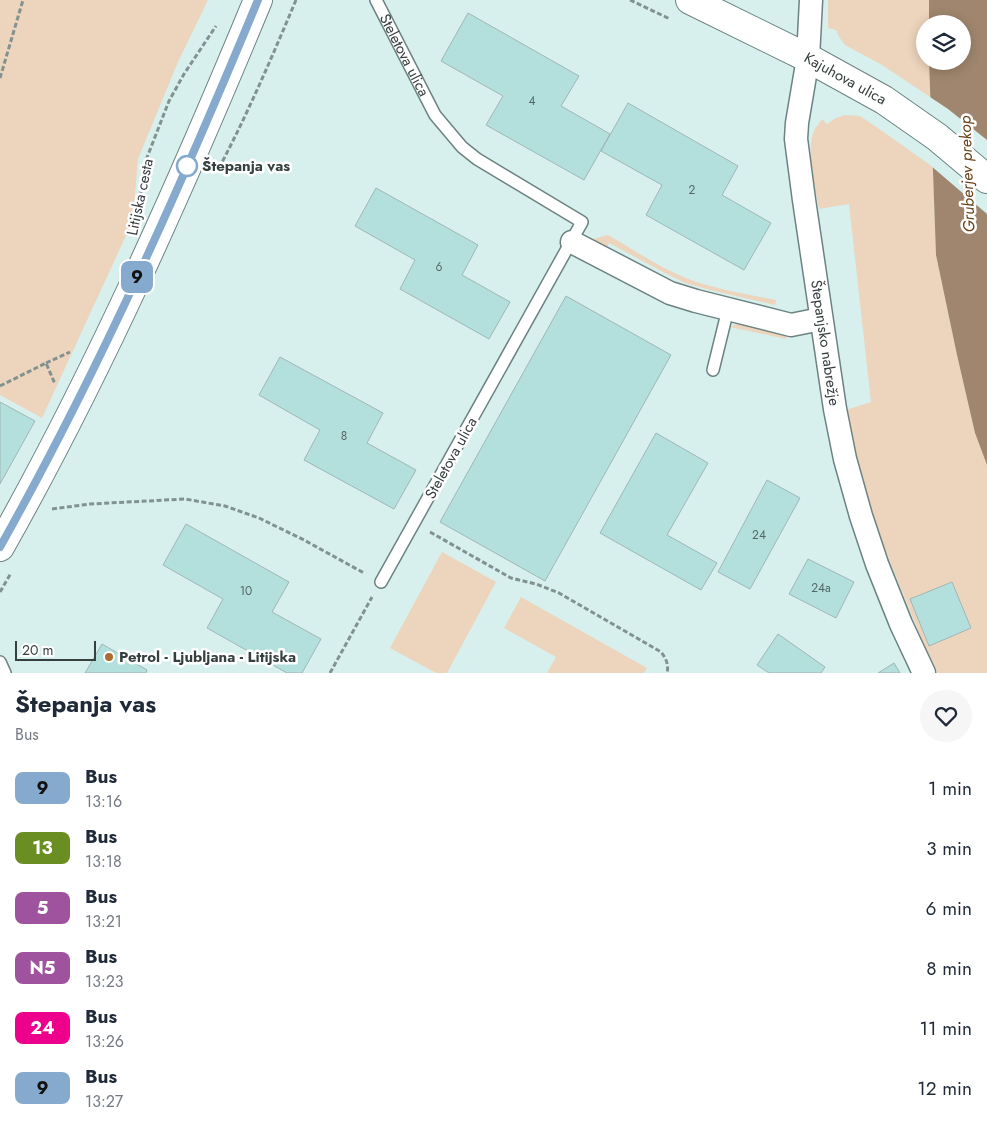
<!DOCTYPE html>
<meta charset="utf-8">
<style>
:root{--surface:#fff;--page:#f6f6f7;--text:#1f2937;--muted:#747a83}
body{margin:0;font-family:Jost,sans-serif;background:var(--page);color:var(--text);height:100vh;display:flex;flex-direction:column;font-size:19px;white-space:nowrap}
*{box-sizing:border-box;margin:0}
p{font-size:16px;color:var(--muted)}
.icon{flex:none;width:28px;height:28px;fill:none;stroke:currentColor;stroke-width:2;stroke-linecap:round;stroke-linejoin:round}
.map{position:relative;height:673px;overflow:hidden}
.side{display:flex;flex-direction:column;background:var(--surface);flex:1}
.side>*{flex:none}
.badge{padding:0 10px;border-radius:8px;font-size:18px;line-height:32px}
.tools{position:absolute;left:916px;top:15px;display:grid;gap:10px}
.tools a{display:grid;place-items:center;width:55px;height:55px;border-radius:50%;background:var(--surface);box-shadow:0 2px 12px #0003;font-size:25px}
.scale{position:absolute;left:15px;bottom:12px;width:81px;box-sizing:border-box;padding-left:5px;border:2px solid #353f3e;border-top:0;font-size:14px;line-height:18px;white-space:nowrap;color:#353f3e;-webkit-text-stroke:4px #fff;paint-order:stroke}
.map>.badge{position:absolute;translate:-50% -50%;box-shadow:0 0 0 2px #fff}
.round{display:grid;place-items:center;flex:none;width:52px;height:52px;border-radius:26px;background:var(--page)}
.overview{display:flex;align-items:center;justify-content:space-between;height:85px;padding:0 15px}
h1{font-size:24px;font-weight:700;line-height:38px}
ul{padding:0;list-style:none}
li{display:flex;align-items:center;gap:15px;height:60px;padding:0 15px}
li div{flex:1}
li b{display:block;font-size:19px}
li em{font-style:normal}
li .badge{min-width:55px;font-weight:700;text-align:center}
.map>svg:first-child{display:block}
.green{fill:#edd4bd}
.water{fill:#a0866e}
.pier{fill:#d7f0ee}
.building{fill:#b3e0dd;stroke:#9fb7b6}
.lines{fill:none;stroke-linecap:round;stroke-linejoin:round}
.service-casing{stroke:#6c8381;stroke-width:14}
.minor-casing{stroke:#6c8381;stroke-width:25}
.secondary-casing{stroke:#6c8381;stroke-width:30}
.path{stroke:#819290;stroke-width:3;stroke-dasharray:5 2.5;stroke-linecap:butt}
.service{stroke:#fff;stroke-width:11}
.minor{stroke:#fff;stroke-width:22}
.secondary{stroke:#fff;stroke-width:28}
.line-casing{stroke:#fff;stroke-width:11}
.line{stroke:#86aacd;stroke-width:8}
.stop-dot{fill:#fff;stroke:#86aacd;stroke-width:2.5}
.poi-dot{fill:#a96e2f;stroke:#fff;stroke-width:2}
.labels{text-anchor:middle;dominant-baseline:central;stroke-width:5;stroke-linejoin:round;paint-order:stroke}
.number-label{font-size:12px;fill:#546766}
.street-label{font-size:15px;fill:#353f3e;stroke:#fff}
.stop-label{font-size:15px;font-weight:bold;fill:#353f3e;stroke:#fff;text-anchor:start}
.poi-label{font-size:15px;font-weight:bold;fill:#353f3e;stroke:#fff;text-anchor:start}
.water-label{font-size:16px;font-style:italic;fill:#694219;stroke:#fff}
</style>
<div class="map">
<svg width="987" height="673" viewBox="0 0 987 673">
<rect width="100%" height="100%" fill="#d7f0ee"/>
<g class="green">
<path d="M 0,0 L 208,0 L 178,62 L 138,159 L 133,219 L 130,227 L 42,418 L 0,395 Z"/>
<path d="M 828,0 L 929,0 L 929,24 L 925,24 L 925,61 L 929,61 L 930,97 L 882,65 L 845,45 L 839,37 L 836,30 L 828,28 Z"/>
<path d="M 845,115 L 860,116 L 885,133 L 933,167 L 936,255 L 957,355 L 975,433 L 987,465 L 987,673 L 938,673 L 925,648 L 880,537 L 861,473 L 846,410 L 871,402 L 849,204 L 819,209 C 815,188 805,148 815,129 C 817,126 820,122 822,119 L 827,124 L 836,118 Z"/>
<path d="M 608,235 C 633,249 658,267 686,278 C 714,289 746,294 776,300 L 775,305 L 710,290 L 685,283 L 663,272 L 609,243 L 604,251 L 590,240 Z"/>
<path d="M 740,322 L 787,333 L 786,339 L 730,327 Z"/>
<path d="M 442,552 L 496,582 L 447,673 L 436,673 L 390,648 Z"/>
<path d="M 521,597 L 647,668 L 644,673 L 547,673 L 556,657 L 504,628 Z"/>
</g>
<path class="water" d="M 929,0 L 987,0 L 987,465 L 975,433 L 957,355 L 936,255 L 929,61 L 962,61 L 962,24 L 929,24 Z"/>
<path class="pier" d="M 927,95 L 948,109 L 987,140 L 987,214 L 930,165 Z"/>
<g class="building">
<path d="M 468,13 L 579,76 L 561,106 L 610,134 L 584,180 L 486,125 L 503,96 L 441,61 Z"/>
<path d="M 628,103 L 738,166 L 722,195 L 771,223 L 744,270 L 646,215 L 662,185 L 601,151 Z"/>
<path d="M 376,188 L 478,245 L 462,275 L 510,302 L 489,339 L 400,289 L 415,260 L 355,226 Z"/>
<path d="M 566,296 L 671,355 L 545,581 L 440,522 Z"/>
<path d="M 280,357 L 383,413 L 367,443 L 416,470 L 394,509 L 304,460 L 320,430 L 259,395 Z"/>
<path d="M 0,402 L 35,421 L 0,484 Z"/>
<path d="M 656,433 L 708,463 L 667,535 L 717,563 L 701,590 L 600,533 Z"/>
<path d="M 767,480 L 800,498 L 750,589 L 718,572 Z"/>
<path d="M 186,524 L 289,582 L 272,612 L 321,639 L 302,673 L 287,673 L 207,628 L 223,599 L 163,565 Z"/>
<path d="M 808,559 L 854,582 L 836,618 L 789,594 Z"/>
<path d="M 952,582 L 971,628 L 929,646 L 910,599 Z"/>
<path d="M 778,634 L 825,667 L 821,673 L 769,673 L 757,665 Z"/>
<path d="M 102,644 L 147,670 L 146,673 L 85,673 Z"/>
<path d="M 894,663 L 900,673 L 878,673 Z"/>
</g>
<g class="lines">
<g class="service-casing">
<g id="service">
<path id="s1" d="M 376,0 L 435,115 L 462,147 L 477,159 L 582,222 L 381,582"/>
<path d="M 713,370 L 728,309"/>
<path d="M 0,662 L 5,673"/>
</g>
</g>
<g class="minor-casing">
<g id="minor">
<path id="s2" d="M 811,0 L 808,58 L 797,123 L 796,139 L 804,200 L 835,409 L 845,459 L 861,516 L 877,564 L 901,624 L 924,673"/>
<path d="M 572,242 L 670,293 L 696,301 L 791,325 L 821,319"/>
</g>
</g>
<g class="secondary-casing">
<g id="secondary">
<path id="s3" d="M 690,0 L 808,58 L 884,100 L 937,137 L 987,179"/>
<path d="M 0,547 C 99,371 181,186 258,0"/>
</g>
</g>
<g class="path">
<path d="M 630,0 L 670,19"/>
<path d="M 0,78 L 23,0"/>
<path d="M 219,168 C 248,113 272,57 296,0"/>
<path d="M 139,204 L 146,160 L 169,101 L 184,74 L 216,26"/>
<path d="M 46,363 L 70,352"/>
<path d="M 0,386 L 46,363 L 55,384"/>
<path d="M 52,509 L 90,504 L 185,499 L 225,506 L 259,518 L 304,540 L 364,573"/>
<path d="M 430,532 L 511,578 L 536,584 L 559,593 L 661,652 C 666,658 669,665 667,673"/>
<path d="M 0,592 L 11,573"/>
<path d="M 330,673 L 372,597"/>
</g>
<use href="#service" class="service"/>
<use href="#minor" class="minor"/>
<use href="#secondary" class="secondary"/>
</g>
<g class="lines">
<g class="line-casing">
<path id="line" d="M 0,547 C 99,371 181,186 258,0"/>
</g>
<use href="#line" class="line"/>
</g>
<circle class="stop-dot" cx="187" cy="166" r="10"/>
<circle class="poi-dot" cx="109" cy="657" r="5"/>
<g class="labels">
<g class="number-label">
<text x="532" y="101">4</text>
<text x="692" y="190">2</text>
<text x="439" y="267">6</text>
<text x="344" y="436">8</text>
<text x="759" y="535">24</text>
<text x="821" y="588">24a</text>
<text x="246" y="591">10</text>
</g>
<g class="street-label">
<text stroke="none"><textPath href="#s1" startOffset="62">Steletova ulica</textPath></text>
<text stroke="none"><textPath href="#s3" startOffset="174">Kajuhova ulica</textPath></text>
<text transform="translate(140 197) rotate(-78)">Litijska cesta</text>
<text stroke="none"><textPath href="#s2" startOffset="346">Štepanjsko nabrežje</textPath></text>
<text transform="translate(451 458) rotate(-61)">Steletova ulica</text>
</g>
<g class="stop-label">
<text x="202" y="166">Štepanja vas</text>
</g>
<g class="poi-label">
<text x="119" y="657">Petrol - Ljubljana - Litijska</text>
</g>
<g class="water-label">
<text transform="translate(967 174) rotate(-92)">Gruberjev prekop</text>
</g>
</g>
</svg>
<div class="tools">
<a><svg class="icon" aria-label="layers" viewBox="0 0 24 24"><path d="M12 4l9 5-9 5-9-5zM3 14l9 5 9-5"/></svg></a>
</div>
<div class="scale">20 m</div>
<b class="badge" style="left:137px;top:277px;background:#86aacd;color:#111">9</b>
</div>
<section class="side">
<div class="overview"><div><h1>Štepanja vas</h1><p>Bus</p></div><a class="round"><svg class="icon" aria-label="heart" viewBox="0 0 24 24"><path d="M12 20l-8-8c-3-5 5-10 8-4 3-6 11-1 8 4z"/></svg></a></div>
<ul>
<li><span class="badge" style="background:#86aacd;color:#111">9</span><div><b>Bus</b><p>13:16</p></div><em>1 min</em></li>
<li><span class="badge" style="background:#6b8e23;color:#fff">13</span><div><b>Bus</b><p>13:18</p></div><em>3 min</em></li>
<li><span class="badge" style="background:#9f539e;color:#fff">5</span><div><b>Bus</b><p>13:21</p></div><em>6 min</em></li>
<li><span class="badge" style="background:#9f539e;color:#fff">N5</span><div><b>Bus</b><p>13:23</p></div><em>8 min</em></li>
<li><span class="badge" style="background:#ed018c;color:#fff">24</span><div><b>Bus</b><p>13:26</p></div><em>11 min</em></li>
<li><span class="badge" style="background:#86aacd;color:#111">9</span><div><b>Bus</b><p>13:27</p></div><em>12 min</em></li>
</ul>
</section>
